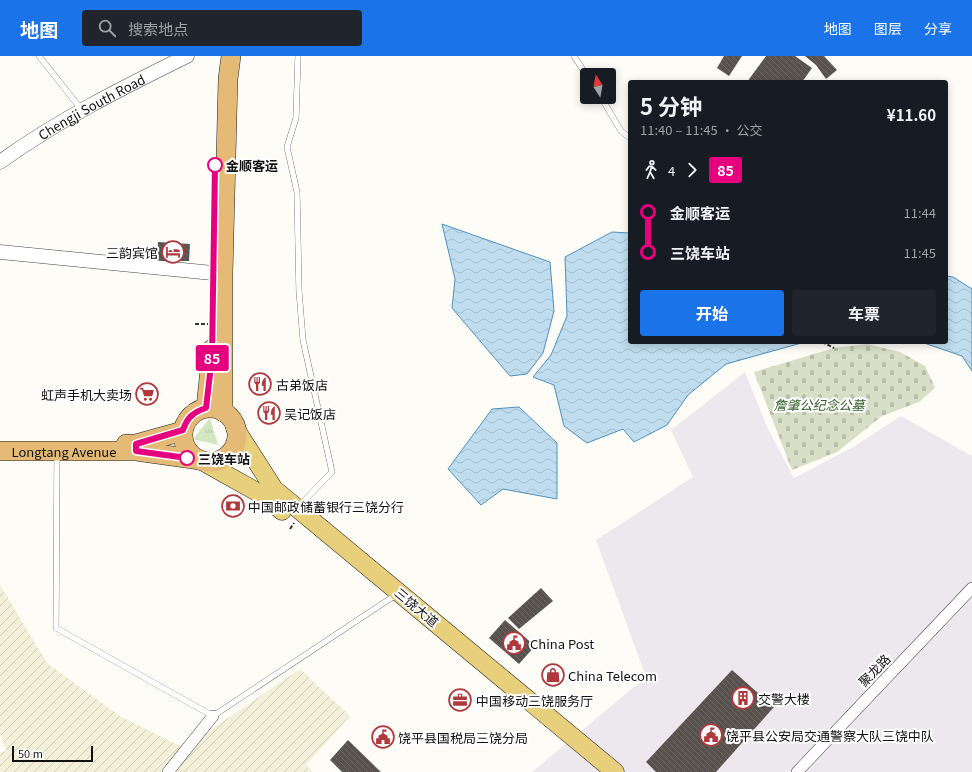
<!DOCTYPE html>
<html lang="zh">
<meta charset="utf-8">
<style>
:root{--surface:#171b24;--page:#20242c;--text:#f1f3f6;--muted:#9ea1a6;--accent:#1a73e8}
body{margin:0;font-family:Georgia,"Noto Sans SC",serif;background:var(--page);color:var(--text);height:100vh;display:flex;flex-direction:column;font-size:15px;white-space:nowrap}
*{box-sizing:border-box;margin:0}
p{font-size:13px;color:var(--muted)}
.icon{flex:none;width:22px;height:22px;fill:none;stroke:currentColor;stroke-width:2;stroke-linecap:round;stroke-linejoin:round}
.map{position:relative;flex:1;overflow:hidden}
.drawer{position:absolute;left:628px;top:24px;width:320px;height:264px;display:flex;flex-direction:column;background:var(--surface);border-radius:4px;box-shadow:0 2px 10px #0003}
.drawer>*{flex:none}
.badge{padding:0 8px;border-radius:3px;font-size:14px;line-height:26px}
.needle{width:26px;rotate:349deg}
.tools{position:absolute;left:580px;top:12px;display:grid;gap:8px}
.tools a{display:grid;place-items:center;width:36px;height:36px;border-radius:4px;background:var(--surface);box-shadow:0 2px 10px #0003;font-size:20px}
.scale{position:absolute;left:12px;bottom:10px;width:81px;box-sizing:border-box;padding-left:4px;border:2px solid #111;border-top:0;font-size:11px;line-height:14px;white-space:nowrap;color:#111;-webkit-text-stroke:3px #fff;paint-order:stroke}
.map>.badge{position:absolute;translate:-50% -50%;box-shadow:0 0 0 2px #fff}
.legs{display:flex;align-items:center;gap:6px;height:44px;padding:0 12px;font-size:13px}
.legs p{margin-inline-start:auto}
.summary{display:flex;align-items:center;justify-content:space-between;height:68px;padding:0 12px}
h1{font-size:22px;font-weight:700;line-height:30px}
.cta{display:flex;gap:8px;margin-top:auto;padding:8px 12px}
.cta a{flex:1;height:46px;border-radius:4px;background:var(--accent);color:#fff;font-size:16px;font-weight:700;line-height:46px;text-align:center}
.cta a+a{background:var(--page);color:var(--text)}
ul{padding:0 12px;list-style:none}
li{display:flex;align-items:center;gap:14px;height:40px;font-size:15px}
li i{display:grid;place-items:center;width:6px;height:100%;margin:0 5px;background:currentColor}
li i::after{content:'';width:10px;height:10px;margin:-5px;border:3px solid;border-radius:50%;background:var(--surface)}
li p{margin-inline-start:auto}
li:first-child i{background:linear-gradient(#0000 50%,currentColor 0)}
li:last-child i{background:linear-gradient(currentColor 50%,#0000 0)}
header{display:flex;align-items:center;gap:24px;box-sizing:border-box;height:56px;padding:0 20px;background:var(--accent);color:#fff}
header strong{font-size:19px}
nav{display:flex;gap:22px;margin-inline-start:auto;font-size:14px}
.search{width:280px;height:36px;background:var(--page);display:flex;align-items:center;gap:10px;box-sizing:border-box;padding:0 14px;border-radius:4px;color:var(--muted);font-size:15px}
.map>svg:first-child{display:block}
.industrial{fill:#ede7ee}
.farmland{fill:url(#farmland-furrows)}
.grass{fill:url(#grass-tufts)}
.cemetery{fill:url(#cemetery-stones)}
.water{fill:url(#water-waves);stroke:#5090bd}
.building{fill:url(#building-back-hatch)}
.lines{fill:none;stroke-linecap:round;stroke-linejoin:round}
.service-casing{stroke:#444;stroke-width:6}
.minor-casing{stroke:#444;stroke-width:12}
.tertiary-casing{stroke:#444;stroke-width:15}
.primary-casing{stroke:#222;stroke-width:19}
.trunk-casing{stroke:#222;stroke-width:20}
.path{stroke:#333;stroke-width:2;stroke-dasharray:4 2;stroke-linecap:butt}
.service{stroke:#fff;stroke-width:5.5}
.minor{stroke:#fff;stroke-width:11}
.tertiary{stroke:#fff;stroke-width:14}
.primary{stroke:#e7cf7c;stroke-width:18}
.trunk{stroke:#e4ba76;stroke-width:19}
.line-1-casing{stroke:#fff;stroke-width:9}
.line-1{stroke:#e6007e;stroke-width:6}
.stop-1-dot{fill:#fff;stroke:#e6007e;stroke-width:2}
.labels{text-anchor:middle;dominant-baseline:central;stroke-width:4;stroke-linejoin:round;paint-order:stroke}
.street-label{font-size:13px;fill:#111;stroke:#fff}
.stop-label{font-size:13px;font-weight:bold;fill:#111;stroke:#fff;text-anchor:start}
.poi-label{font-size:13px;fill:#111;stroke:#fff;text-anchor:start}
.park-label{font-size:13px;font-style:italic;fill:#336128;stroke:#fff}
</style>
<header>
<strong>地图</strong>
<div class="search"><svg class="icon" aria-label="search" viewBox="0 0 24 24"><circle cx="10" cy="10" r="6"/><path d="M15 15l6 6"/></svg>搜索地点</div>
<nav><a>地图</a><a>图层</a><a>分享</a></nav>
</header>
<div class="map">
<svg width="972" height="716" viewBox="0 0 972 716">
<defs>
<pattern id="farmland-furrows" width="10" height="10" patternUnits="userSpaceOnUse"><rect width="10" height="10" fill="#f2f0d8"/><path d="M-1 1l2-2M0 10L10 0M9 11l2-2" fill="none" stroke="#cecdb8"/></pattern>
<pattern id="grass-tufts" width="24" height="20" patternUnits="userSpaceOnUse"><rect width="24" height="20" fill="#d4e5c2"/><path d="M3 7l-1-3M5 7V3M7 7l1-3M15 17l-1-3M17 17v-4M19 17l1-3" fill="none" stroke="#b5c3a6"/></pattern>
<pattern id="cemetery-stones" width="16" height="16" patternUnits="userSpaceOnUse"><rect width="16" height="16" fill="#d7dfc7"/><path d="M2 7V4a2 2 0 0 1 4 0v3zM10 15v-3a2 2 0 0 1 4 0v3z" fill="#b8beaa"/></pattern>
<pattern id="water-waves" width="16" height="10" patternUnits="userSpaceOnUse"><rect width="16" height="10" fill="#c0ddef"/><path d="M0 5q4-4 8 0t8 0" fill="none" stroke="#a4bdcc"/></pattern>
<pattern id="building-back-hatch" width="6" height="6" patternUnits="userSpaceOnUse"><rect width="6" height="6" fill="#58524e"/><path d="M-1 5l2 2M0 0l6 6M5-1l2 2" fill="none" stroke="#6b6663"/></pattern>
</defs>
<rect width="100%" height="100%" fill="#fefcf6"/>
<path class="industrial" d="M 745,316 L 767,371 L 794,422 L 853,391 L 901,360 L 972,400 L 972,716 L 532,716 L 646,621 L 596,484 L 693,421 L 671,374 Z"/>
<path class="farmland" d="M 0,529 L 47,607 L 120,660 L 184,692 L 300,613 L 350,660 L 306,709 L 313,716 L 0,716 L 0,697 L 6,695 L 0,676 Z"/>
<path class="grass" d="M 210,362 L 218,389 L 193,383 Z"/>
<path class="cemetery" d="M 867,288 L 900,296 L 925,310 L 935,332 L 919,346 L 882,360 L 837,396 L 792,414 L 754,316 L 834,292 Z"/>
<g class="water">
<path d="M 442,168 L 550,206 L 554,255 L 543,297 L 527,318 L 510,320 L 452,252 L 455,223 Z"/>
<path d="M 612,176 L 630,177 L 630,286 L 805,286 L 726,308 L 688,339 L 667,369 L 634,386 L 623,373 L 587,387 L 564,370 L 554,329 L 533,321 L 551,299 L 567,260 L 565,201 Z"/>
<path d="M 946,220 L 953,221 L 972,233 L 972,315 L 962,300 L 921,286 L 946,286 Z"/>
<path d="M 519,351 L 557,387 L 557,443 L 503,433 L 481,449 L 448,413 L 492,353 Z"/>
</g>
<g class="building">
<path d="M 724,0 L 742,0 L 729,20 L 717,12 Z"/>
<path d="M 766,0 L 795,0 L 812,12 L 802,26 L 747,26 Z"/>
<path d="M 805,0 L 824,0 L 837,14 L 826,23 L 816,9 Z"/>
<path d="M 158,186 L 190,188 L 189,205 L 157,205 Z"/>
<path d="M 541,532 L 553,545 L 519,573 L 508,562 Z"/>
<path d="M 505,564 L 535,590 L 519,608 L 489,582 Z"/>
<path d="M 732,614 L 774,651 L 716,716 L 656,716 L 646,706 Z"/>
<path d="M 348,684 L 381,716 L 342,716 L 330,704 Z"/>
</g>
<g class="lines">
<g class="service-casing">
<g id="service">
<path d="M 39,0 L 81,53"/>
<path d="M 298,0 L 296,62 L 287,91 L 297,136 L 299,235 L 303,284 L 332,416 L 299,450"/>
<path d="M 574,0 L 587,20"/>
<path d="M 601,41 L 621,75 L 630,82"/>
<path d="M 57,397 L 56,572 L 213,660 L 397,538"/>
</g>
</g>
<g class="minor-casing">
<g id="minor">
<path d="M 168,716 L 213,660"/>
<path d="M 797,716 L 972,532"/>
</g>
</g>
<g class="tertiary-casing">
<g id="tertiary">
<path id="s1" d="M 0,106 C 58,64 122,32 187,0"/>
<path d="M 0,196 L 223,218"/>
</g>
</g>
<g class="primary-casing">
<g id="primary">
<path d="M 235,372 L 274,433 L 615,716"/>
<path d="M 200,404 L 266,441 L 282,455"/>
</g>
</g>
<g class="trunk-casing">
<g id="trunk">
<path d="M 206,352 L 212,293"/>
<circle cx="210" cy="379" r="27"/>
<path d="M 223,356 L 223,218 L 228,23 L 231,0"/>
<path d="M 126,388 L 136,388 L 183,375"/>
<path id="s2" d="M 0,395 L 136,395 L 200,404"/>
</g>
</g>
<g class="path">
<path d="M 195,268 L 208,268"/>
<path d="M 822,286 L 834,292"/>
<path d="M 290,473 L 294,467"/>
</g>
<use href="#service" class="service"/>
<use href="#minor" class="minor"/>
<use href="#tertiary" class="tertiary"/>
<use href="#primary" class="primary"/>
<use href="#trunk" class="trunk"/>
</g>
<g class="lines">
<g class="line-1-casing">
<path id="line-1" d="M 187,402 L 136,395 L 136,388 L 183,374 C 187,362 193,356 206,352 L 212,301 L 215,109"/>
</g>
<use href="#line-1" class="line-1"/>
</g>
<defs>
<g id="hotel-ring" transform="scale(1.15)"><circle r="9.5" fill="#fff" stroke="#b0393d" stroke-width="1.5"/><path d="M-6-4.5h1.5V1H6V5H4.5V3h-9V5H-6ZM-4 0a1.8 1.8 0 1 1 3.6 0ZM.5 0V-2.5h3Q6-2.5 6 0Z" fill="#b0393d"/></g>
<g id="restaurant-ring" transform="scale(1.15)"><circle r="9.5" fill="#fff" stroke="#b0393d" stroke-width="1.5"/><path d="M-5-6h1v4h1v-4h1v4h1v-4h1v5L-1.5 .5V6h-2V.5L-5-1ZM5-6V6H3V1.5H1.5Q1.5-4 5-6Z" fill="#b0393d"/></g>
<g id="supermarket-ring" transform="scale(1.15)"><circle r="9.5" fill="#fff" stroke="#b0393d" stroke-width="1.5"/><path d="M-6-5.5h2.5l.6 2H6L4.5 2H-2.5L-4.4-4H-6ZM-1.5 3.2a1.3 1.3 0 1 0 .1 0ZM3 3.2a1.3 1.3 0 1 0 .1 0Z" fill="#b0393d"/></g>
<g id="bank-ring" transform="scale(1.15)"><circle r="9.5" fill="#fff" stroke="#b0393d" stroke-width="1.5"/><path d="M-6-4H6V4H-6ZM0-2.3a2.3 2.3 0 1 0 0 4.6a2.3 2.3 0 1 0 0-4.6Z" fill="#b0393d"/></g>
<g id="civic-ring" transform="scale(1.15)"><circle r="9.5" fill="#fff" stroke="#b0393d" stroke-width="1.5"/><path d="M-.6-6.5H3V-4.5H.6V-3L4-1V1h2V6H-6V1h2V-1L-.6-3ZM-1.2 2.5V6h2.4V2.5Z" fill="#b0393d"/></g>
<g id="shop-ring" transform="scale(1.15)"><circle r="9.5" fill="#fff" stroke="#b0393d" stroke-width="1.5"/><path d="M-5-2.5h2.3a2.7 3.5 0 0 1 5.4 0H5L5.5 6h-11ZM-1.5-2.5h3a1.5 2.3 0 0 0-3 0Z" fill="#b0393d"/></g>
<g id="building-ring" transform="scale(1.15)"><circle r="9.5" fill="#fff" stroke="#b0393d" stroke-width="1.5"/><path d="M-4-6H4V6H1V3H-1V6H-4ZM-2.5-4.3h1.7v1.8h-1.7ZM.8-4.3h1.7v1.8H.8ZM-2.5-1h1.7V.8h-1.7ZM.8-1h1.7V.8H.8Z" fill="#b0393d"/></g>
<g id="office-ring" transform="scale(1.15)"><circle r="9.5" fill="#fff" stroke="#b0393d" stroke-width="1.5"/><path d="M-6-3h4V-5.5h4V-3h4V5H-6ZM-1-4.5V-3h2v-1.5ZM-6 0V1H6V0Z" fill="#b0393d"/></g>
</defs>
<g fill-rule="evenodd">
<use href="#hotel-ring" x="173" y="196"/>
<use href="#restaurant-ring" x="260" y="328"/>
<use href="#supermarket-ring" x="147" y="338"/>
<use href="#restaurant-ring" x="269" y="357"/>
<use href="#bank-ring" x="233" y="450"/>
<use href="#civic-ring" x="514" y="587"/>
<use href="#shop-ring" x="553" y="619"/>
<use href="#building-ring" x="743" y="642"/>
<use href="#office-ring" x="460" y="644"/>
<use href="#civic-ring" x="711" y="679"/>
<use href="#civic-ring" x="383" y="681"/>
</g>
<g class="stop-1-dot">
<circle cx="215" cy="109" r="7"/>
<circle cx="187" cy="402" r="7"/>
</g>
<g class="labels">
<g class="street-label">
<text stroke="none"><textPath href="#s1" startOffset="107">Chengji South Road</textPath></text>
<text stroke="none"><textPath href="#s2" startOffset="64">Longtang Avenue</textPath></text>
<text transform="translate(417 551) rotate(40)">三饶大道</text>
<text transform="translate(874 614) rotate(-46)">聚龙路</text>
</g>
<g class="stop-label">
<text x="226" y="109">金顺客运</text>
<text x="198" y="402">三饶车站</text>
</g>
<g class="poi-label">
<text x="158" y="196" text-anchor="end">三韵宾馆</text>
<text x="276" y="328">古弟饭店</text>
<text x="132" y="338" text-anchor="end">虹声手机大卖场</text>
<text x="284" y="357">吴记饭店</text>
<text x="248" y="450">中国邮政储蓄银行三饶分行</text>
<text x="530" y="587">China Post</text>
<text x="568" y="619">China Telecom</text>
<text x="758" y="642">交警大楼</text>
<text x="476" y="644">中国移动三饶服务厅</text>
<text x="726" y="679">饶平县公安局交通警察大队三饶中队</text>
<text x="398" y="681">饶平县国税局三饶分局</text>
</g>
<g class="park-label">
<text x="819" y="348">詹肇公纪念公墓</text>
</g>
</g>
</svg>
<div class="tools">
<a><svg class="needle" viewBox="-14 -14 28 28"><path d="M0-13l5 13h-10z" fill="#e53935"/><path d="M0 13l5-13h-10z" fill="#9ea1a6"/></svg></a>
</div>
<div class="scale">50 m</div>
<b class="badge" style="left:212px;top:302px;background:#e6007e;color:#fff">85</b>
<section class="drawer">
<div class="summary"><div><h1>5 分钟</h1><p>11:40 – 11:45 · 公交</p></div><b>¥11.60</b></div>
<div class="legs"><svg class="icon" aria-label="walk" viewBox="0 0 24 24"><circle cx="13" cy="4" r="2"/><path d="M13 8l-2 6 4 7M11 14l-3 7M7 12l3-4h3l4 4"/></svg>4<svg class="icon" aria-label="forward" viewBox="0 0 24 24"><path d="M9 5l7 7-7 7"/></svg><b class="badge" style="background:#e6007e;color:#fff">85</b></div>
<ul>
<li><i style="color:#e6007e"></i><b>金顺客运</b><p>11:44</p></li>
<li><i style="color:#e6007e"></i><b>三饶车站</b><p>11:45</p></li>
</ul>
<div class="cta"><a>开始</a><a>车票</a></div>
</section>
</div>
